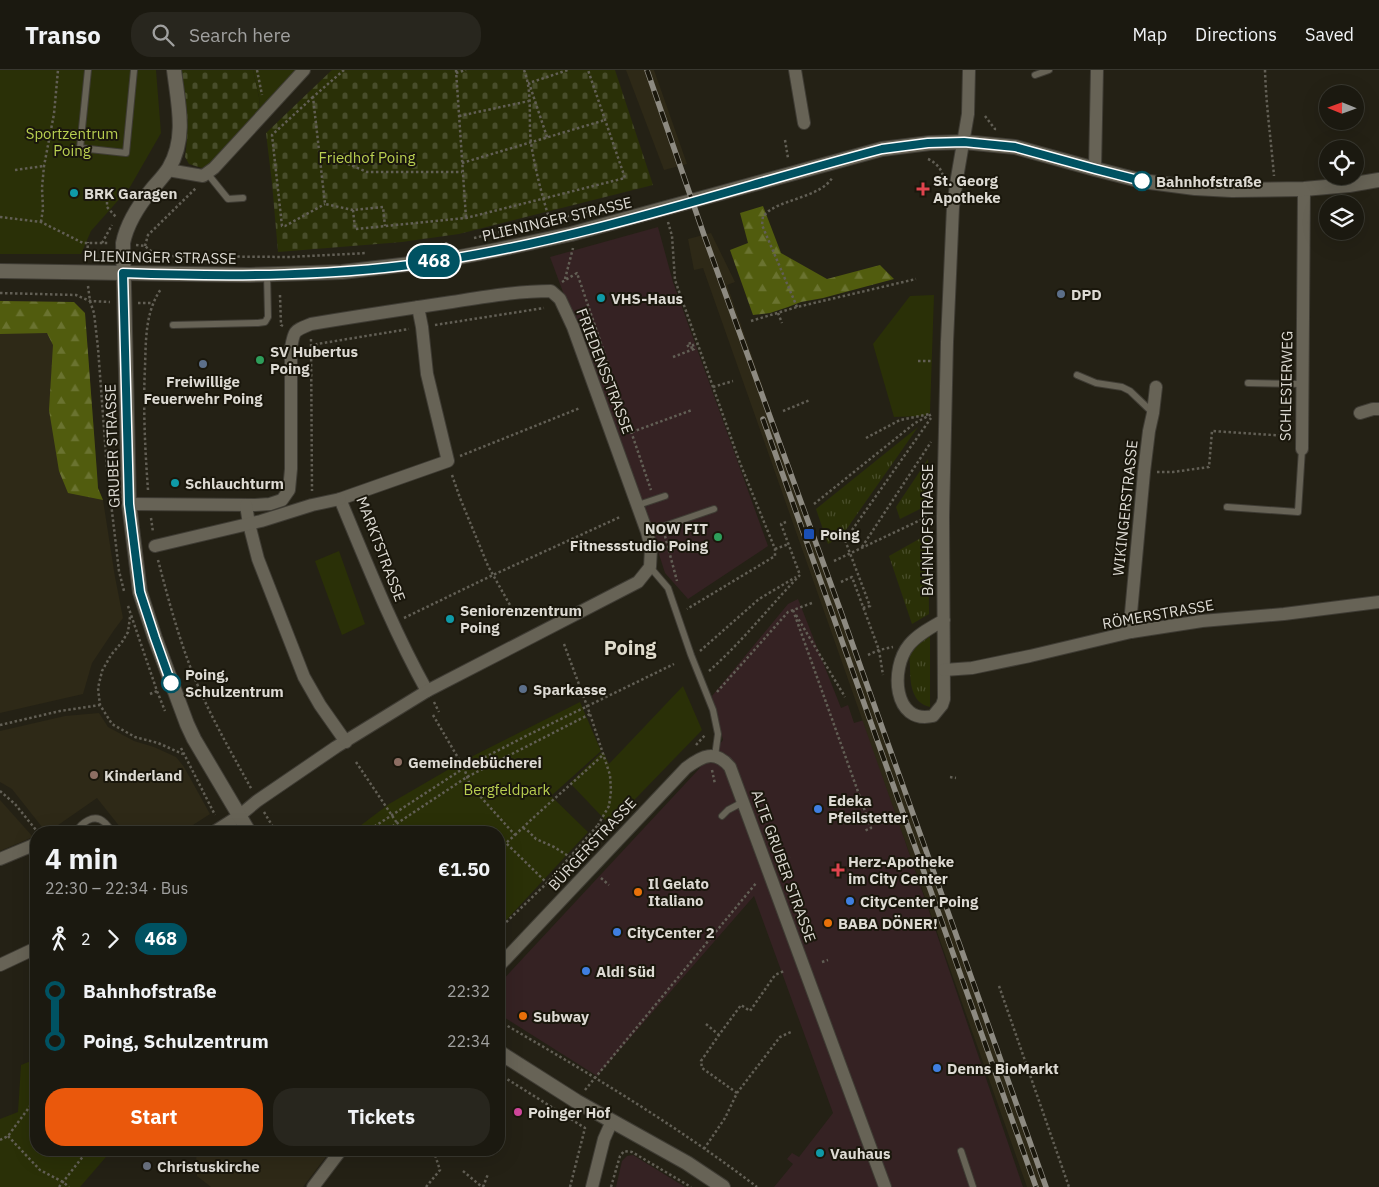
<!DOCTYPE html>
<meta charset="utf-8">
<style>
:root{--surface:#1b1910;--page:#28261e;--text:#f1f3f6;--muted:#a0a09f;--line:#393830;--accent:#ea580c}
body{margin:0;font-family:"IBM Plex Sans",sans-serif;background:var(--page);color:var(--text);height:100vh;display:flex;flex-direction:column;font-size:19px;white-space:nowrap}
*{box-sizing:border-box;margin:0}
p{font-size:16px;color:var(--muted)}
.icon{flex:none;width:28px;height:28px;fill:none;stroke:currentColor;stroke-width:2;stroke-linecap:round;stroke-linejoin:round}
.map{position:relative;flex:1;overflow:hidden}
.details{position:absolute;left:30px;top:756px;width:475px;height:330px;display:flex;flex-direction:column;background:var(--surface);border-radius:20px;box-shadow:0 5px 20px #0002,0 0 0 1px var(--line)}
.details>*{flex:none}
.badge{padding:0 10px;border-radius:16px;font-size:18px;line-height:32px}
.needle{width:32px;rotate:271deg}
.controls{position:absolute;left:1319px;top:15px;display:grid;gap:10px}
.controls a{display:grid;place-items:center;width:45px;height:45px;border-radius:50%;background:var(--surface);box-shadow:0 5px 20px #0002,0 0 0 1px var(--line);font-size:25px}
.map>.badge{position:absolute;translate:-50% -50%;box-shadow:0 0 0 2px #fff}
.legs{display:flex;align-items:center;gap:8px;height:55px;padding:0 15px;font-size:16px}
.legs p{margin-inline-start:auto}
.head{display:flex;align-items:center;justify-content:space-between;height:85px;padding:0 15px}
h1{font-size:28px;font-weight:800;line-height:38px}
.action{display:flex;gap:10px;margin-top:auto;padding:10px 15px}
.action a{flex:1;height:58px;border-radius:20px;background:var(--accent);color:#fff;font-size:20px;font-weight:800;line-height:58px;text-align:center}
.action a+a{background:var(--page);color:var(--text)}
ul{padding:0 15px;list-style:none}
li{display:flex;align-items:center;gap:18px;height:50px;font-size:19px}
li i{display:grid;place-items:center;width:8px;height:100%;margin:0 6px;background:currentColor}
li i::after{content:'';width:12px;height:12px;margin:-6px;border:4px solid;border-radius:50%;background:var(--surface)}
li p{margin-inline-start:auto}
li:first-child i{background:linear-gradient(#0000 50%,currentColor 0)}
li:last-child i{background:linear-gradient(currentColor 50%,#0000 0)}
header{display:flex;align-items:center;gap:30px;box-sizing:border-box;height:70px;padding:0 25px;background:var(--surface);border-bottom:1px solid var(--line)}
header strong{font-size:24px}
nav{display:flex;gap:28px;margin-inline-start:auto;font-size:18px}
.search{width:350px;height:45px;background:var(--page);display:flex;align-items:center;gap:12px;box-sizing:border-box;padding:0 18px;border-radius:20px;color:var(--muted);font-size:19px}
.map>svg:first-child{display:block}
.commercial{fill:#352223}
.built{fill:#2e2917}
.grass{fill:url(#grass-tufts)}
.forest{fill:url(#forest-firs)}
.cemetery{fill:url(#cemetery-stones)}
.park{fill:#2a3007}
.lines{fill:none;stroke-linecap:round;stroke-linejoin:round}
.service-casing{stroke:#3f3c34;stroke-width:8}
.minor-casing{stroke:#3f3c34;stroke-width:14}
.tertiary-casing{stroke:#3f3c34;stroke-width:16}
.path{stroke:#625f55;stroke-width:2.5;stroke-dasharray:2.5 2.5;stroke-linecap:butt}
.service{stroke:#676356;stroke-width:6}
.minor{stroke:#676356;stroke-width:12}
.tertiary{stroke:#676356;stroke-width:14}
.rail-casing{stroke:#8d8a81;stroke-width:5.5}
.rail{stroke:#1a170c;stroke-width:4;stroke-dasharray:11;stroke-linecap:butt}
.line-1-casing{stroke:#fff;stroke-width:11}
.line-1{stroke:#005262;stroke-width:8}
.stop-1-dot{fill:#fff;stroke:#005262;stroke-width:2.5}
.health-dot{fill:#e0444e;stroke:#1a170c;stroke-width:2}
.culture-dot{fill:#0f9aa8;stroke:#1a170c;stroke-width:2}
.service-dot{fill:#5c6f8a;stroke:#1a170c;stroke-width:2}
.leisure-dot{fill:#2e9e5b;stroke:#1a170c;stroke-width:2}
.transit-dot{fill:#1a4fb4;stroke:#1a170c;stroke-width:2}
.education-dot{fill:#8d6e63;stroke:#1a170c;stroke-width:2}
.shop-dot{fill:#3f7fe0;stroke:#1a170c;stroke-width:2}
.food-dot{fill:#e8710a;stroke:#1a170c;stroke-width:2}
.hotel-dot{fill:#d1479c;stroke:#1a170c;stroke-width:2}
.worship-dot{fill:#6b7280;stroke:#1a170c;stroke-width:2}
.labels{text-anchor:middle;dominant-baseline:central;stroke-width:4;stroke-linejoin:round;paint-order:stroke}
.park-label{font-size:15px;fill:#b8ce50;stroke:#1a170c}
.poi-label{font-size:15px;font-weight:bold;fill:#dddad3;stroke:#1a170c;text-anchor:start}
.stop-label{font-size:15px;font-weight:bold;fill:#dddad3;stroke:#1a170c;text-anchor:start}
.street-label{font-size:15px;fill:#dddad3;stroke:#1a170c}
.district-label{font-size:20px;font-weight:bold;fill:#dfdbcc;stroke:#1a170c}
</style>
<header>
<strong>Transo</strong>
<div class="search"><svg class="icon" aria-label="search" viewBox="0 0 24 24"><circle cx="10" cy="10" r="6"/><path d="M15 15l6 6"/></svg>Search here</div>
<nav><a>Map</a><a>Directions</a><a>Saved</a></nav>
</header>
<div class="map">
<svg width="1379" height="1117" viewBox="0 0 1379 1117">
<defs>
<pattern id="grass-tufts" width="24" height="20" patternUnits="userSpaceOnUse" patternTransform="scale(1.25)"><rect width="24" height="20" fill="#2a3007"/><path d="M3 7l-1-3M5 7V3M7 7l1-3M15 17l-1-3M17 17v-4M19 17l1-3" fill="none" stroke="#484d2a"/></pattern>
<pattern id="forest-firs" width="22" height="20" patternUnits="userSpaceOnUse" patternTransform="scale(1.25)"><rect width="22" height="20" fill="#515c0e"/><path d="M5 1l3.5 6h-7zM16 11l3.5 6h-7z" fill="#6a7330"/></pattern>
<pattern id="cemetery-stones" width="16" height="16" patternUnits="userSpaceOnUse" patternTransform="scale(1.25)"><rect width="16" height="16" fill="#2a3007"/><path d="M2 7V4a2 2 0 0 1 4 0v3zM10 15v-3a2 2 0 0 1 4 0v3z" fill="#484d2a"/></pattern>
</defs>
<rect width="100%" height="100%" fill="#242115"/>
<g class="commercial">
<path d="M 658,157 L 673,212 L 768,476 L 688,529 L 665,503 L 650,456 L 550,187 Z"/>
<path d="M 798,529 L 841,638 L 848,635 L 854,653 L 864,650 L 1023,1117 L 774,1117 L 793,1094 L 787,1089 L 792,1083 L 799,1087 L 833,1043 L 754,826 L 597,1006 L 499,944 L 499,914 L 698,700 L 723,670 L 712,626 L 788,534 Z"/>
<path d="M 633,1085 L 685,1117 L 616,1117 L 622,1091 L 627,1086 Z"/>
</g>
<g class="built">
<path d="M 626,0 L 654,0 L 687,94 L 664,100 Z"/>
<path d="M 711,163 L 735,212 L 727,215 L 830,509 L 1048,1117 L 1027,1117 L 703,198 L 694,200 L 688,169 Z"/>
<path d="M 0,231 L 74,232 L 85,243 L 98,418 L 103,430 L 115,507 L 123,548 L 114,560 L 92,593 L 83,624 L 0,643 Z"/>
<path d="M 99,643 L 108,657 L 134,671 L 154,677 L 176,687 L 184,697 L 210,744 L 182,762 L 124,762 L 97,728 L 48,762 L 46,762 L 12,719 L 0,712 L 0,661 L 65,646 Z"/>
<path d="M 0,730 L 33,767 L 0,781 Z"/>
<path d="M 196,1080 L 331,1080 L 303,1117 L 211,1117 L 197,1106 Z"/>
</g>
<g class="grass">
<path d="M 918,357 L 841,467 L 828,474 L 816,439 Z"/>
<path d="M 928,389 L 928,435 L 900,449 L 896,437 Z"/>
<path d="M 928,464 L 929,544 L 912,554 L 889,486 Z"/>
<path d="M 930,566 L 930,637 C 911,633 910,612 910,596 C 910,593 909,587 910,584 C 913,576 923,571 930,566 Z"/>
</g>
<g class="forest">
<path d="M 763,136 L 781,183 L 827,209 L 880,195 L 894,209 L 823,228 L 801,232 L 788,237 L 770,243 L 753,245 L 730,180 L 748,173 L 740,143 Z"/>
<path d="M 0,231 L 74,232 L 85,243 L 97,403 L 98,418 L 103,430 L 68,423 L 59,401 L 49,340 L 53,275 L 47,263 L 0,264 Z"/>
</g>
<g class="cemetery">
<path d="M 181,0 L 253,0 L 259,27 L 260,42 L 214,92 L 202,98 L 189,94 L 185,87 C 190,57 185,30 181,0 Z"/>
<path d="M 332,0 L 615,0 L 653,115 L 459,164 L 402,172 L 278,182 L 272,113 L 266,63 Z"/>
</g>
<g class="park">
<path d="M 0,0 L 156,0 L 161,63 L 130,117 L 91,161 L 81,184 L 0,184 Z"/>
<path d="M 253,0 L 299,0 L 260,42 L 259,27 Z"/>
<path d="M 934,225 L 930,343 L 923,346 L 894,347 L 873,274 L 910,226 Z"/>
<path d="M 339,481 L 365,554 L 342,565 L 315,491 Z"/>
<path d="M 683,616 L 702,660 L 610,755 L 570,713 L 601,683 L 604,684 L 609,694 Z"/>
<path d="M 580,632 L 601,681 L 551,726 L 588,762 L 499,858 L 499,762 L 352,762 L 389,734 L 463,691 Z"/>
<path d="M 36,989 L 36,1080 L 112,1080 L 80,1117 L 0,1117 L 0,1049 L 18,1042 L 21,995 Z"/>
</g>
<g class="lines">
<g class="service-casing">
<g id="service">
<path d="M 88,0 L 80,78 L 126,83 L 134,0"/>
<path d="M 1035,5 L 1049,0"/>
<path d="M 207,103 L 228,129 L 243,128"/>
<path d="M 173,255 L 258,253 L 265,252 L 268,247 L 267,204"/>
<path d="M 1077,305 L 1096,313 L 1122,317 L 1130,321 L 1152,342"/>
<path d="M 1248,313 L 1302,314"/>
<path d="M 638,435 L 665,426"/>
<path d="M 1227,437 L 1298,442 L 1302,379"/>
<path d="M 647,462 L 714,439"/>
<path d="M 650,497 L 668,518 L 691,585 L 713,640 L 718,664 L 715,686"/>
<path d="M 722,746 L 728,740 L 743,732"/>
<path d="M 76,762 C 81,753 94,743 104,752 C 107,754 110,759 112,762"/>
<path d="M 961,1081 L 973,1117"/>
</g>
</g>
<g class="minor-casing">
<g id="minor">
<path d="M 795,0 L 804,53"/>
<path d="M 1095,99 L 1097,0"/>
<path d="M 168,100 L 203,106 L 214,98 L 304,0"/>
<path d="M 418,237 L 422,257 L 427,304 L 448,391 L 340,429 C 367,494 393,560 427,621"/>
<path d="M 1360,343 L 1373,339 L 1379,339"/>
<path d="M 1302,379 L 1304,119"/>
<path d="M 129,434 L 255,435 L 270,434 L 282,430 L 289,420 L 291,399 L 291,278 C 294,260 294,261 311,254 C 358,246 405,239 452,232 C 484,227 518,221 551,221 L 560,229 L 573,257 L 647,462 L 651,478 L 650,497 L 638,512 L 427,621 L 336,677 L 257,731 L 239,746 L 214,762"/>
<path d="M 246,435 L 249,454 L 258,489 L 304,607 L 320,635 L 346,672"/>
<path d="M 155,476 L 261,451 L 312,435 L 340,429"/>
<path d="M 944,550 C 932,557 918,564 909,575 C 890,598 893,655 933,646 L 942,635 L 944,629 L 943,446 L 947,272 L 953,137 L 957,108 L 968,44 L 969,0"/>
<path d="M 1131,562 L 1130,555 L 1131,543 L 1144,402 L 1149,361 L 1153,343 L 1156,317"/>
<path d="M 944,600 L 972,598 L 1030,586 L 1131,562 L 1202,551 L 1284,544 L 1379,532"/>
<path d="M 0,789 L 36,774"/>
<path d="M 0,895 L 36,878"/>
<path d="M 499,896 L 686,698 C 702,686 715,679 730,697 L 885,1117"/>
<path d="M 313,1117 L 341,1080"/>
<path d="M 592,1117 L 604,1069 L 612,1051"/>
</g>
</g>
<g class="tertiary-casing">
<g id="tertiary">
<path d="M 174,0 C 178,33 187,68 169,98 C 164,106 157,113 152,119 C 138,136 127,153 123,173 L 129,434 L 140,522 L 155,568 L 187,654 L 194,669 L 249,762"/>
<path d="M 0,201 L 250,205 L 342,202 L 444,190 L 497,180 L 571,164 L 882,79 L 930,73 L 964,72 L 1015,77 L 1095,99 L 1142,111 L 1195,118 L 1232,120 L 1304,119 L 1349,115 L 1379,110"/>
<path d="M 499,982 L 576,1031 L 687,1093 L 723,1117"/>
</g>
</g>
<g class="path">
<path d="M 257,0 L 262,25"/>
<path d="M 344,0 L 313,27 L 325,134 L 353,140 L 383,137 L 385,156"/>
<path d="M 456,0 L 466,148"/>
<path d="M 524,0 C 533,23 528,48 531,73 C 535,99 542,126 550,151"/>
<path d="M 1265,0 C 1266,35 1271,70 1274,106"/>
<path d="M 456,3 L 466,0"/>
<path d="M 313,27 L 272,65 L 282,156 L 285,156 L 325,134"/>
<path d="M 459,46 L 529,31"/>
<path d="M 985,46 L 995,59 L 997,59"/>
<path d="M 547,67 L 529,13 L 568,0"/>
<path d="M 785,70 L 788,88"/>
<path d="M 320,82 L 367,102 L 462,102"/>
<path d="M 928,89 C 935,92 941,98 943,106"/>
<path d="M 462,93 L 605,50"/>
<path d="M 15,100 L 44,96"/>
<path d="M 107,117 L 107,137 L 116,147"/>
<path d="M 353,140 L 355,159 L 466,148 L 625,108 L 588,0"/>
<path d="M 0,147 L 41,152 L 83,173 L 109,173"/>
<path d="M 41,152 L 43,139 L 42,118 L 44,96 L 54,44 L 58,0"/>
<path d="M 668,152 L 672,166 L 675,210 L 740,393 L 775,479 L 775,486 L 687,539"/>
<path d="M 474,168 L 620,134"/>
<path d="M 102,173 L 112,155"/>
<path d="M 136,175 L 145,176 L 157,186 L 290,187 L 367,183"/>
<path d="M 435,175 L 449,173"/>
<path d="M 145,176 L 148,165 L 196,118"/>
<path d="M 87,188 L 88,172"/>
<path d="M 565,209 L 573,178"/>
<path d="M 562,212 L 577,203 L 651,420"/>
<path d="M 88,216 L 90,231 L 94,243 L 98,278 L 107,399 L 119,501 L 124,521"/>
<path d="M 0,223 L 76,225 L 90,231 L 110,232"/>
<path d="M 280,225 L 281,255 L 283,256"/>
<path d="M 138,233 L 152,233"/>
<path d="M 797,237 L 762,155 L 763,146 C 766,144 769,140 772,139 C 788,129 822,125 832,108"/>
<path d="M 778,243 L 782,253"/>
<path d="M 751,251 L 797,237 L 916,209"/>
<path d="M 435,255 L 544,238"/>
<path d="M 311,269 L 312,421"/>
<path d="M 691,273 L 687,274 L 689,278 L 694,277"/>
<path d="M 312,279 L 317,274 L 409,259"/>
<path d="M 673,287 L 694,279 L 693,275 L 697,274"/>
<path d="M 918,291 L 933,291"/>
<path d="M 713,317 L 733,311"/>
<path d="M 783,341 L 810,330"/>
<path d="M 632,362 L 692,340"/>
<path d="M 866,368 L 900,350 L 930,344"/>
<path d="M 460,386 L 580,338"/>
<path d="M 1157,402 L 1173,402 L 1209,397 L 1212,361 L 1288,366"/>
<path d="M 452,405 L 460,428 L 488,496 L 515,544"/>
<path d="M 148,420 C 145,379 143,338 145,297 C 146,270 145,242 161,219"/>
<path d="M 814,434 L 915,353 L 932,344"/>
<path d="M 151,448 L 153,462"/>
<path d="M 786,452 L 781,454 L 800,505"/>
<path d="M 665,466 L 677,511"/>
<path d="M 862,477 L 931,372"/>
<path d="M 775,479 L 789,474"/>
<path d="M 158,490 C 168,528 178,566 193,604 C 209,644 231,682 252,720"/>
<path d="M 834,491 L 929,446"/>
<path d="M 841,512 L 852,507 L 879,580 L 883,605"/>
<path d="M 128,536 L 157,621 L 165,641"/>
<path d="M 863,538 L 870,536 L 845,470 L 931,348"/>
<path d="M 793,540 L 871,758 L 864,761"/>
<path d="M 796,545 L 845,627"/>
<path d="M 130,547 L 128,562 L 122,572 L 111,585 L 102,601 L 98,618 L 100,635 L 112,654 L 135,667 L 158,673 L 183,684"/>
<path d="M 404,548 L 493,505 L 620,447"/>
<path d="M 564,574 L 590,644 L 610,705 L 611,721 L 609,736 L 598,755"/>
<path d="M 700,581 L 759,529 L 796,507"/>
<path d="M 868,585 L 879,580 L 893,577"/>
<path d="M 709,601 C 742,572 769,537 800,505"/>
<path d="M 717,622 L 788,542 L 812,533"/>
<path d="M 150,624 L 157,621"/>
<path d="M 434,632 L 439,642"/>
<path d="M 433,645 L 464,698 L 470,715 L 515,765 L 506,773 L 547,813"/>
<path d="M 0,655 L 60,641 L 100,635"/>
<path d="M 696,675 L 706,664"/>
<path d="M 181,678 L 215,745"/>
<path d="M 356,692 L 397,753"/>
<path d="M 712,700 L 715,714"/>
<path d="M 950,707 L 956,708"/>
<path d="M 0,721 L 15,734 L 36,760"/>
<path d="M 264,742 L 276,762"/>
<path d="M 523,758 L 527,760 L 536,769 L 554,777 L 570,787"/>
<path d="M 366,762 L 464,698 L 528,665 L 674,594"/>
<path d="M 384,762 L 467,707 L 590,644"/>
<path d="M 515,765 C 544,737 574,712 604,684"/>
<path d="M 573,784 L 581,792"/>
<path d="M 785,788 L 790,787"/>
<path d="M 601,808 L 609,815"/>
<path d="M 499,859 L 547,813 L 598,755 L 607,764"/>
<path d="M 822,892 L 828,890"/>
<path d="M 999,916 L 1069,1117"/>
<path d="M 499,951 C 587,1002 676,1055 757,1117"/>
<path d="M 706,954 L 719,965"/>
<path d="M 499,1004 L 585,1058 L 570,1117"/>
<path d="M 585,1020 L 757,812"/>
<path d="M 737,1023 L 702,998 L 701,991 L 719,965 L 741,935 L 750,941 L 775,905 L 784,901"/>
<path d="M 8,1066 L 40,1100 L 63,1112 L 69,1117"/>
<path d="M 0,1070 L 8,1066 L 36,1028"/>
<path d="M 704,1079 L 725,1048 L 737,1023 L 780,967 L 791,962"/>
<path d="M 463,1101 L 482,1117"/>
<path d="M 59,1117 L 88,1080"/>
<path d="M 426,1117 L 440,1100 L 435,1085"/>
<path d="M 483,1117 L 488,1104"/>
<path d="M 611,1117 L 620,1086 L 624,1081 L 632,1082 L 691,1117"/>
</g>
<use href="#service" class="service"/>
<use href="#minor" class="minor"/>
<use href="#tertiary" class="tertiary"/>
<g class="rail-casing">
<g id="rail">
<path d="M 647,0 L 704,165 L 841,542 L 1046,1117"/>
<path d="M 763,349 L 1036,1117"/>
</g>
</g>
<use href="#rail" class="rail"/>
</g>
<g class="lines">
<g class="line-1-casing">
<path id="line-1" d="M 171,613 L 155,568 L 140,522 L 129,434 L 123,203 C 230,207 339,207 445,190 C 594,166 737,117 882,79 L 928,73 L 964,72 L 1015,77 L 1095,99 L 1142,111"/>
</g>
<use href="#line-1" class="line-1"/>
</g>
<g class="stop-1-dot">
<circle cx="1142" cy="111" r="9"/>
<circle cx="171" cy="613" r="9"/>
</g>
<g class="health-dot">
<path d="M920.5 111.5h5v5h5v5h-5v5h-5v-5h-5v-5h5z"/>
<path d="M835.5 792.5h5v5h5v5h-5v5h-5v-5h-5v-5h5z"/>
</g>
<g class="culture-dot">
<circle cx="74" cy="123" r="5"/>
<circle cx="601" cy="228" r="5"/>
<circle cx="175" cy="413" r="5"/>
<circle cx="450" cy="549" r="5"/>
<circle cx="820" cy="1083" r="5"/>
</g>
<g class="service-dot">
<circle cx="1061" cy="224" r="5"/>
<circle cx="203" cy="294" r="5"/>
<circle cx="523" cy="619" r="5"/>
</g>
<g class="leisure-dot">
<circle cx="260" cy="290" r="5"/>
<circle cx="718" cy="467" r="5"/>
</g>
<rect class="transit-dot" x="803" y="458" width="12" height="12" rx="2.5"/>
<g class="education-dot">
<circle cx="398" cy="692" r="5"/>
<circle cx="94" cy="705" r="5"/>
</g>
<g class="shop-dot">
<circle cx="818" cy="739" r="5"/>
<circle cx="850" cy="831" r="5"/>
<circle cx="617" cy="862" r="5"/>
<circle cx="586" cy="901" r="5"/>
<circle cx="937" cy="998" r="5"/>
</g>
<g class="food-dot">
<circle cx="638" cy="822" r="5"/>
<circle cx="828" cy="853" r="5"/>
<circle cx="523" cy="946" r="5"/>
</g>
<circle class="hotel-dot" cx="518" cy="1042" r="5"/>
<circle class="worship-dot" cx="147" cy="1096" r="5"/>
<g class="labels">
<g class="park-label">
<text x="72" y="63">Sportzentrum<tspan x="72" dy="17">Poing</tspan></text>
<text x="367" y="87">Friedhof Poing</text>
<text x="507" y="719">Bergfeldpark</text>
</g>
<g class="poi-label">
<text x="933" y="110">St. Georg<tspan x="933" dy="17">Apotheke</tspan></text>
<text x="84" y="123">BRK Garagen</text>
<text x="1071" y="224">DPD</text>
<text x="611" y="228">VHS-Haus</text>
<text x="270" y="281">SV Hubertus<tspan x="270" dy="17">Poing</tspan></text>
<text x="203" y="311" text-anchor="middle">Freiwillige<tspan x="203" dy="17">Feuerwehr Poing</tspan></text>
<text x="185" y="413">Schlauchturm</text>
<text x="708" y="458" text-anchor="end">NOW FIT<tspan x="708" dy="17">Fitnessstudio Poing</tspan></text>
<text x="820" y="464">Poing</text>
<text x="460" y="540">Seniorenzentrum<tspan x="460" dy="17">Poing</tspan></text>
<text x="533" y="619">Sparkasse</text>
<text x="408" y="692">Gemeindebücherei</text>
<text x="104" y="705">Kinderland</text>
<text x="828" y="730">Edeka<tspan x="828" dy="17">Pfeilstetter</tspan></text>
<text x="848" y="791">Herz-Apotheke<tspan x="848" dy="17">im City Center</tspan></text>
<text x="648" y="813">Il Gelato<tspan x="648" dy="17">Italiano</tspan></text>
<text x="860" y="831">CityCenter Poing</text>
<text x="838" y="853">BABA DÖNER!</text>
<text x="627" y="862">CityCenter 2</text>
<text x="596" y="901">Aldi Süd</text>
<text x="533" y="946">Subway</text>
<text x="947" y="998">Denns BioMarkt</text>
<text x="528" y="1042">Poinger Hof</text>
<text x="830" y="1083">Vauhaus</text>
<text x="157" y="1096">Christuskirche</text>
</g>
<g class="stop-label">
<text x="1156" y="111">Bahnhofstraße</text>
<text x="185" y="604">Poing,<tspan x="185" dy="17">Schulzentrum</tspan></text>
</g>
<g class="street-label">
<text transform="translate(557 149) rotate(-13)">PLIENINGER STRASSE</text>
<text transform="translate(160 187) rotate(1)">PLIENINGER STRASSE</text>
<text transform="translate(605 301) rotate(69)">FRIEDENSSTRASSE</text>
<text transform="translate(1286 316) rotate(-89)">SCHLESIERWEG</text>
<text transform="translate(112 376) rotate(-92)">GRUBER STRASSE</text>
<text transform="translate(1125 438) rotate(-84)">WIKINGERSTRASSE</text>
<text transform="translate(927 460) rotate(-90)">BAHNHOFSTRASSE</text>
<text transform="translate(381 479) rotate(69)">MARKTSTRASSE</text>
<text transform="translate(1158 544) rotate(-10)">RÖMERSTRASSE</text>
<text transform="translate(592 774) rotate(-47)">BÜRGERSTRASSE</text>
<text transform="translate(784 796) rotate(70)">ALTE GRUBER STRASSE</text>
</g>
<g class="district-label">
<text x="630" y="577">Poing</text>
</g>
</g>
</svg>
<div class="controls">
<a><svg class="needle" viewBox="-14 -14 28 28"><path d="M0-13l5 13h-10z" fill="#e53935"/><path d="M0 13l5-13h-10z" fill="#a0a09f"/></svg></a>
<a><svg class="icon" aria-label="locate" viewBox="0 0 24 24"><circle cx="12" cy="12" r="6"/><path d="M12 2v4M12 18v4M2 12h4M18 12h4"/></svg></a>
<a><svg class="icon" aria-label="layers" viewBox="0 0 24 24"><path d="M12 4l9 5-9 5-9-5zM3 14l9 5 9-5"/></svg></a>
</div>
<b class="badge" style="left:434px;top:191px;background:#005262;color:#fff">468</b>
<section class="details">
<div class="head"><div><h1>4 min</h1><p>22:30 – 22:34 · Bus</p></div><b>€1.50</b></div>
<div class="legs"><svg class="icon" aria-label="walk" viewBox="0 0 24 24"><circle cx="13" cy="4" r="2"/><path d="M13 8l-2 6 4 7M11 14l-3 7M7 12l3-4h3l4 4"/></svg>2<svg class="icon" aria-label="forward" viewBox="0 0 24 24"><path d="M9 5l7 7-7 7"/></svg><b class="badge" style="background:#005262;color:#fff">468</b></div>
<ul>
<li><i style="color:#005262"></i><b>Bahnhofstraße</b><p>22:32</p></li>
<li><i style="color:#005262"></i><b>Poing, Schulzentrum</b><p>22:34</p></li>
</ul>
<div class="action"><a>Start</a><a>Tickets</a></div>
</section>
</div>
